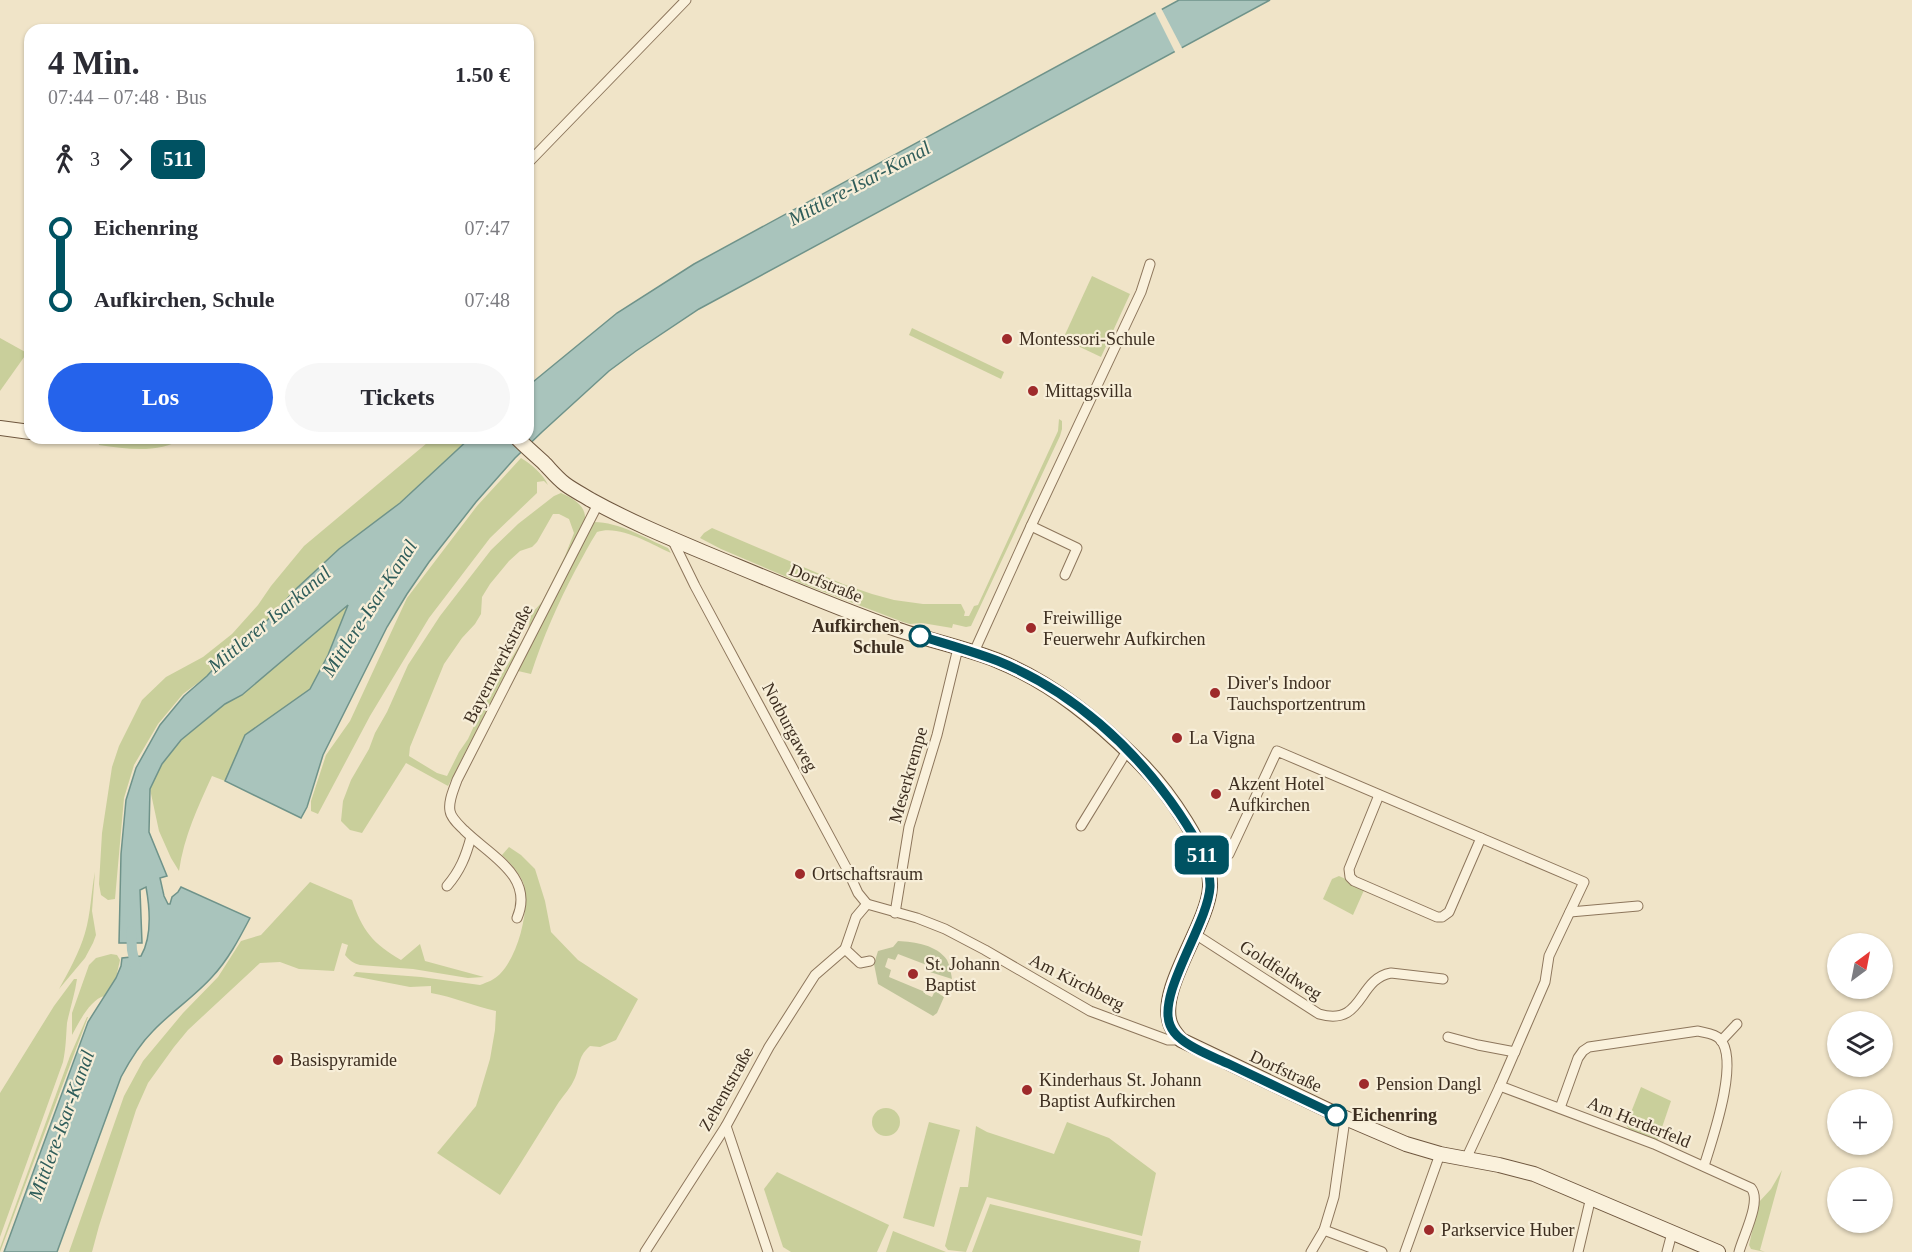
<!DOCTYPE html>
<html lang="de">
<meta charset="utf-8">
<style>
:root{--surface:#fff;--page:#f7f7f7;--text:#2b2b33;--muted:#7c7c81;--accent:#2563eb}
body{margin:0;font-family:Georgia,serif;background:var(--page);color:var(--text);height:100vh;display:flex;flex-direction:column;font-size:22px;white-space:nowrap}
*{box-sizing:border-box;margin:0}
p{font-size:20px;color:var(--muted)}
.icon{flex:none;width:33px;height:33px;fill:none;stroke:currentColor;stroke-width:2;stroke-linecap:round;stroke-linejoin:round}
.map{position:relative;flex:1;overflow:hidden}
.details{position:absolute;left:24px;top:24px;width:510px;height:420px;display:flex;flex-direction:column;background:var(--surface);border-radius:18px;box-shadow:0 2px 4px #0004}
.details>*{flex:none}
.badge{padding:0 12px;border-radius:9px;font-size:21px;line-height:39px}
.needle{width:39px;rotate:32deg}
.tools{position:absolute;left:1827px;top:933px;display:grid;gap:12px}
.tools a{display:grid;place-items:center;width:66px;height:66px;border-radius:50%;background:var(--surface);box-shadow:0 2px 4px #0004;font-size:30px}
.map>.badge{position:absolute;translate:-50% -50%;box-shadow:0 0 0 3px #fff}
.legs{display:flex;align-items:center;gap:9px;height:66px;padding:0 24px;font-size:20px}
.legs p{margin-inline-start:auto}
.headline{display:flex;align-items:center;justify-content:space-between;height:102px;padding:0 24px}
h1{font-size:33px;font-weight:700;line-height:45px}
.primary-button{display:flex;gap:12px;margin-top:auto;padding:12px 24px}
.primary-button a{flex:1;height:69px;border-radius:36px;background:var(--accent);color:#fff;font-size:24px;font-weight:700;line-height:69px;text-align:center}
.primary-button a+a{background:var(--page);color:var(--text)}
ul{padding:0 24px;list-style:none}
li{display:flex;align-items:center;gap:21px;height:72px;font-size:22px}
li i{display:grid;place-items:center;width:9px;height:100%;margin:0 8px;background:currentColor}
li i::after{content:'';width:15px;height:15px;margin:-8px;border:4px solid;border-radius:50%;background:var(--surface)}
li p{margin-inline-start:auto}
li:first-child i{background:linear-gradient(#0000 50%,currentColor 0)}
li:last-child i{background:linear-gradient(currentColor 50%,#0000 0)}
.map>svg:first-child{display:block}
.green{fill:#c9cf9b;fill-rule:evenodd}
.cemetery{fill:#bfc49a}
.water{fill:#a9c4bc;stroke:#6f938a;stroke-width:1.5}
.pier{fill:#f0e4c8}
.lines{fill:none;stroke-linecap:round;stroke-linejoin:round}
.canal{stroke:#a9c4bc;stroke-width:10}
.street-casing{stroke:#8d765c;stroke-width:11}
.secondary-casing{stroke:#6f573f;stroke-width:16}
.street{stroke:#faf1dc;stroke-width:9}
.secondary{stroke:#faf1dc;stroke-width:14}
.line-1-casing{stroke:#fff;stroke-width:14}
.line-1{stroke:#005262;stroke-width:9}
.poi-dot{fill:#9e2a2b;stroke:#f7eed8;stroke-width:2}
.stop-1-dot{fill:#fff;stroke:#005262;stroke-width:3}
.labels{text-anchor:middle;dominant-baseline:central;stroke-width:4.5;stroke-linejoin:round;paint-order:stroke}
.poi-label{font-size:18px;fill:#3d2e20;stroke:#f7eed8;text-anchor:start}
.street-label{font-size:18px;fill:#3d2e20;stroke:#f7eed8}
.stop-label{font-size:18px;font-weight:bold;fill:#3d2e20;stroke:#f7eed8;text-anchor:end}
.water-label{font-size:20px;font-style:italic;fill:#2f5d5a;stroke:#f7eed8}
</style>
<div class="map">
<svg width="1912" height="1252" viewBox="0 0 1912 1252">
<rect width="100%" height="100%" fill="#f0e4c8"/>
<g class="green">
<path d="M 1092,276 L 1130,294 L 1101,357 L 1063,339 Z"/>
<path d="M 912,328 L 1004,372 L 1001,379 L 909,335 Z"/>
<path d="M 0,338 L 27,353 L 0,391 Z"/>
<path d="M 1059,419 L 1062,421 L 1062,429 L 1060,436 L 971,626 L 966,627 L 953,624 L 952,628 L 922,623 L 910,624 L 903,622 L 803,584 L 721,549 L 700,538 L 704,533 L 712,528 L 843,584 L 872,594 L 894,600 L 923,604 L 961,604 L 965,612 L 964,616 L 969,616 L 974,606 L 978,605 L 1058,431 Z"/>
<path d="M 112,438 L 184,438 C 158,454 128,449 99,445 L 98,440 Z"/>
<path d="M 433,438 L 470,438 L 400,503 L 339,549 L 297,588 L 264,624 L 226,655 L 207,676 L 183,694 L 158,724 L 134,765 L 124,798 L 115,899 L 108,900 L 101,895 L 99,884 L 102,833 L 112,767 L 119,746 L 142,700 L 166,677 L 203,657 L 232,634 L 258,605 L 271,586 L 304,546 Z"/>
<path d="M 521,458 C 531,464 544,475 548,485 L 544,481 L 537,482 L 537,493 L 490,538 L 429,618 L 370,716 L 318,814 L 311,811 L 311,801 L 326,755 L 350,721 L 407,598 L 477,506 Z"/>
<path d="M 561,493 C 572,498 586,505 585,519 L 448,786 L 406,763 L 362,833 L 350,830 L 341,821 L 343,801 L 351,780 L 369,749 L 375,733 L 387,712 L 408,665 L 440,616 L 491,550 L 518,524 L 554,496 ZM 553,514 L 559,514 L 569,519 L 574,533 L 565,556 L 542,602 L 531,614 L 528,630 L 522,641 L 488,697 L 485,707 L 479,715 L 468,739 L 459,752 L 447,776 L 437,773 L 409,756 L 410,747 L 444,664 L 462,638 L 475,624 L 481,614 L 482,597 L 490,584 L 509,561 L 520,551 L 532,547 L 537,542 Z"/>
<path d="M 594,522 C 619,522 645,538 668,548 L 671,553 C 651,544 619,524 597,532 C 589,544 583,557 576,569 C 558,603 543,637 531,674 L 518,671 Z"/>
<path d="M 349,604 L 328,655 L 310,690 L 245,735 L 225,781 L 212,776 C 198,807 184,836 179,871 L 171,858 L 159,831 L 150,789 L 162,764 L 181,740 L 225,704 L 242,695 Z"/>
<path d="M 509,847 L 521,855 L 535,869 L 545,901 L 551,932 L 578,960 L 638,999 L 616,1040 L 600,1047 L 590,1046 C 576,1058 581,1068 573,1082 C 569,1090 562,1097 557,1105 C 538,1135 520,1165 500,1195 L 437,1153 L 476,1106 L 490,1059 L 495,1030 L 496,1011 C 474,1006 454,997 431,993 L 431,986 L 410,987 L 353,976 L 356,972 L 421,977 L 480,985 C 488,982 494,980 500,974 C 518,956 530,909 524,885 C 520,873 511,864 502,855 Z"/>
<path d="M 95,872 L 92,911 L 96,935 L 93,943 L 85,958 L 59,989 C 69,971 79,953 85,933 C 91,913 91,892 95,872 Z"/>
<path d="M 1339,876 L 1365,888 L 1353,915 L 1323,899 L 1332,879 Z"/>
<path d="M 310,882 L 352,900 C 362,930 373,944 401,960 L 420,944 L 425,961 L 484,977 L 468,978 L 413,969 L 360,965 C 353,963 350,961 345,955 L 348,945 L 342,943 L 334,971 L 299,969 L 280,962 L 260,963 L 188,1030 L 174,1047 L 148,1083 L 136,1110 L 99,1226 L 92,1252 L 69,1252 L 124,1096 L 143,1061 L 183,1013 L 218,977 L 241,941 L 261,935 Z"/>
<path d="M 111,954 L 117,955 L 120,960 L 116,978 L 104,996 C 90,1000 79,1022 72,1035 L 72,1013 L 89,965 L 96,958 Z"/>
<path d="M 74,979 L 77,979 C 75,994 70,1008 67,1023 C 66,1036 66,1048 63,1062 L 0,1237 L 0,1093 L 54,1006 Z"/>
<path d="M 87,1017 L 88,1017 L 0,1252 L 0,1248 L 70,1056 Z"/>
<path d="M 1641,1087 L 1671,1101 L 1657,1142 L 1629,1129 L 1626,1125 Z"/>
<circle cx="886" cy="1122" r="14"/>
<path d="M 929,1122 L 960,1130 L 934,1227 L 903,1218 Z"/>
<path d="M 1067,1122 L 1109,1138 L 1156,1173 L 1142,1236 L 987,1197 L 966,1252 L 948,1250 L 945,1246 L 960,1187 L 968,1187 L 976,1126 L 987,1132 L 1054,1154 Z"/>
<path d="M 1782,1170 L 1760,1250 L 1765,1252 L 1751,1249 L 1749,1245 L 1759,1202 L 1771,1189 Z"/>
<path d="M 777,1172 L 889,1225 L 877,1252 L 791,1252 L 783,1247 L 764,1189 Z"/>
<path d="M 990,1204 L 1141,1241 L 1139,1252 L 972,1252 Z"/>
<path d="M 893,1231 L 946,1252 L 886,1252 Z"/>
</g>
<path class="cemetery" d="M 898,941 C 915,942 937,945 947,960 C 950,966 951,973 952,979 L 930,972 L 932,967 L 898,954 L 895,960 L 888,958 L 885,967 L 891,970 L 889,977 L 925,992 L 925,994 L 932,997 L 935,991 L 944,997 L 937,1013 L 933,1016 L 878,984 L 874,964 L 878,951 L 893,947 Z"/>
<path class="water" d="M 1179,0 L 1270,0 L 699,309 L 636,351 L 609,371 L 542,432 L 515,458 L 476,502 L 429,562 L 407,594 L 387,627 L 323,755 L 307,807 L 301,818 L 225,781 L 245,735 L 310,689 L 328,655 L 348,605 L 242,695 L 225,704 L 181,740 L 162,764 L 150,789 L 149,832 L 167,876 L 160,878 L 164,896 L 168,904 L 170,904 L 172,897 L 178,892 L 181,887 L 250,918 C 239,939 228,960 212,977 C 194,997 171,1012 153,1031 C 139,1045 130,1060 121,1077 L 57,1252 L 4,1252 L 88,1022 L 116,978 L 121,966 L 122,958 L 141,956 C 152,937 150,909 146,887 L 140,890 L 142,943 L 119,943 L 121,854 L 126,800 L 136,768 L 160,725 L 184,696 L 207,676 L 226,655 L 264,624 L 297,588 L 339,549 L 400,503 L 470,438 L 528,438 L 528,386 L 617,313 L 694,264 Z"/>
<path class="pier" d="M 1160,6 L 1183,50 L 1176,54 L 1154,10 Z"/>
<g class="lines">
<path class="canal" d="M 131,931 L 132,950 L 136,969"/>
<g class="street-casing">
<g id="street">
<path d="M 528,163 L 686,0"/>
<path d="M 1031,526 L 1077,548 L 1065,575"/>
<path d="M 672,539 L 695,586 L 847,869 L 858,893 L 867,904 L 917,918 L 945,929 L 985,950 L 1090,1011 L 1168,1040 L 1181,1040"/>
<path d="M 974,652 L 1031,526 L 1141,292 L 1150,264"/>
<path d="M 1379,795 L 1349,869 L 1350,877 L 1354,881 L 1437,917 L 1442,917 L 1449,912 L 1481,838"/>
<path d="M 1081,826 L 1127,751"/>
<path d="M 1208,869 L 1229,854 L 1277,751 L 1584,882 L 1549,956 L 1545,982 L 1500,1086 L 1466,1159"/>
<path d="M 447,886 C 460,871 466,856 471,837"/>
<path d="M 867,904 L 856,917 L 845,949 L 860,963 L 870,961"/>
<path d="M 1570,912 L 1638,906"/>
<path d="M 895,913 L 909,827 L 937,735 L 958,648"/>
<path d="M 517,918 C 535,876 489,855 464,830 C 459,825 451,818 450,811 C 448,801 454,789 457,780 L 598,504"/>
<path d="M 1195,934 L 1319,1014 C 1364,1027 1357,979 1391,973 L 1443,979"/>
<path d="M 1448,1037 L 1478,1045 L 1515,1052"/>
<path d="M 1721,1041 L 1737,1024"/>
<path d="M 1500,1086 L 1654,1144 L 1751,1188 C 1762,1201 1743,1236 1739,1252"/>
<path d="M 1560,1108 L 1578,1058 L 1583,1051 L 1589,1047 L 1698,1031 C 1705,1033 1714,1033 1720,1039 C 1740,1061 1712,1140 1704,1166"/>
<path d="M 726,1126 L 768,1252"/>
<path d="M 1324,1230 L 1382,1252"/>
<path d="M 645,1252 L 726,1126 L 769,1047 L 815,975 L 845,949"/>
<path d="M 1311,1252 L 1324,1230 L 1334,1197 L 1345,1119"/>
<path d="M 1405,1252 L 1440,1154"/>
<path d="M 1578,1252 L 1591,1197"/>
<path d="M 1667,1252 L 1672,1233"/>
</g>
</g>
<g class="secondary-casing">
<g id="secondary">
<path d="M 0,428 L 30,432"/>
<path d="M 517,438 C 525,446 534,454 543,462 C 550,469 557,478 565,484 C 573,490 583,495 591,500 C 627,520 665,536 703,552 C 766,578 829,605 893,628 C 927,640 963,647 996,660 C 1053,683 1098,721 1141,764 C 1166,789 1212,852 1210,887 C 1208,925 1158,988 1170,1023 C 1172,1030 1177,1035 1181,1040 L 1336,1114 L 1406,1144 L 1440,1154 L 1499,1165 L 1534,1174 L 1718,1252"/>
</g>
</g>
<use href="#street" class="street"/>
<use href="#secondary" class="secondary"/>
</g>
<g class="lines">
<g class="line-1-casing">
<path id="line-1" d="M 920,636 C 946,644 972,651 998,661 C 1072,691 1134,747 1179,813 C 1193,834 1211,861 1210,887 C 1208,924 1157,993 1170,1025 C 1172,1030 1177,1036 1181,1039 C 1194,1050 1214,1057 1229,1064 C 1265,1081 1300,1098 1336,1115"/>
</g>
<use href="#line-1" class="line-1"/>
</g>
<g class="poi-dot">
<circle cx="1007" cy="339" r="6"/>
<circle cx="1033" cy="391" r="6"/>
<circle cx="1031" cy="628" r="6"/>
<circle cx="1215" cy="693" r="6"/>
<circle cx="1177" cy="738" r="6"/>
<circle cx="1216" cy="794" r="6"/>
<circle cx="800" cy="874" r="6"/>
<circle cx="913" cy="974" r="6"/>
<circle cx="278" cy="1060" r="6"/>
<circle cx="1364" cy="1084" r="6"/>
<circle cx="1027" cy="1090" r="6"/>
<circle cx="1429" cy="1230" r="6"/>
</g>
<g class="stop-1-dot">
<circle cx="920" cy="636" r="10"/>
<circle cx="1336" cy="1115" r="10"/>
</g>
<g class="labels">
<g class="poi-label">
<text x="1019" y="339">Montessori-Schule</text>
<text x="1045" y="391">Mittagsvilla</text>
<text x="1043" y="618">Freiwillige<tspan x="1043" dy="21">Feuerwehr Aufkirchen</tspan></text>
<text x="1227" y="683">Diver's Indoor<tspan x="1227" dy="21">Tauchsportzentrum</tspan></text>
<text x="1189" y="738">La Vigna</text>
<text x="1228" y="784">Akzent Hotel<tspan x="1228" dy="21">Aufkirchen</tspan></text>
<text x="812" y="874">Ortschaftsraum</text>
<text x="925" y="964">St. Johann<tspan x="925" dy="21">Baptist</tspan></text>
<text x="290" y="1060">Basispyramide</text>
<text x="1039" y="1080">Kinderhaus St. Johann<tspan x="1039" dy="21">Baptist Aufkirchen</tspan></text>
<text x="1376" y="1084">Pension Dangl</text>
<text x="1441" y="1230">Parkservice Huber</text>
</g>
<g class="street-label">
<text transform="translate(826 583) rotate(22)">Dorfstraße</text>
<text transform="translate(498 664) rotate(-63)">Bayernwerkstraße</text>
<text transform="translate(790 727) rotate(62)">Notburgaweg</text>
<text transform="translate(908 775) rotate(-74)">Meserkrempe</text>
<text transform="translate(1281 970) rotate(33)">Goldfeldweg</text>
<text transform="translate(1077 982) rotate(27)">Am Kirchberg</text>
<text transform="translate(1286 1071) rotate(25)">Dorfstraße</text>
<text transform="translate(726 1089) rotate(-61)">Zehentstraße</text>
<text transform="translate(1639 1122) rotate(22)">Am Herderfeld</text>
</g>
<g class="stop-label">
<text x="904" y="626">Aufkirchen,<tspan x="904" dy="21">Schule</tspan></text>
<text x="1352" y="1115" text-anchor="start">Eichenring</text>
</g>
<g class="water-label">
<text transform="translate(859 183) rotate(-28)">Mittlere-Isar-Kanal</text>
<text transform="translate(369 608) rotate(-57)">Mittlere-Isar-Kanal</text>
<text transform="translate(269 619) rotate(-40)">Mittlerer Isarkanal</text>
<text transform="translate(61 1125) rotate(-70)">Mittlere-Isar-Kanal</text>
</g>
</g>
</svg>
<div class="tools">
<a><svg class="needle" viewBox="-14 -14 28 28"><path d="M0-13l5 13h-10z" fill="#e53935"/><path d="M0 13l5-13h-10z" fill="#7c7c81"/></svg></a>
<a><svg class="icon" aria-label="layers" viewBox="0 0 24 24"><path d="M12 4l9 5-9 5-9-5zM3 14l9 5 9-5"/></svg></a>
<a>+</a>
<a>−</a>
</div>
<b class="badge" style="left:1202px;top:855px;background:#005262;color:#fff">511</b>
<section class="details">
<div class="headline"><div><h1>4 Min.</h1><p>07:44 – 07:48 · Bus</p></div><b>1.50 €</b></div>
<div class="legs"><svg class="icon" aria-label="walk" viewBox="0 0 24 24"><circle cx="13" cy="4" r="2"/><path d="M13 8l-2 6 4 7M11 14l-3 7M7 12l3-4h3l4 4"/></svg>3<svg class="icon" aria-label="forward" viewBox="0 0 24 24"><path d="M9 5l7 7-7 7"/></svg><b class="badge" style="background:#005262;color:#fff">511</b></div>
<ul>
<li><i style="color:#005262"></i><b>Eichenring</b><p>07:47</p></li>
<li><i style="color:#005262"></i><b>Aufkirchen, Schule</b><p>07:48</p></li>
</ul>
<div class="primary-button"><a>Los</a><a>Tickets</a></div>
</section>
</div>
